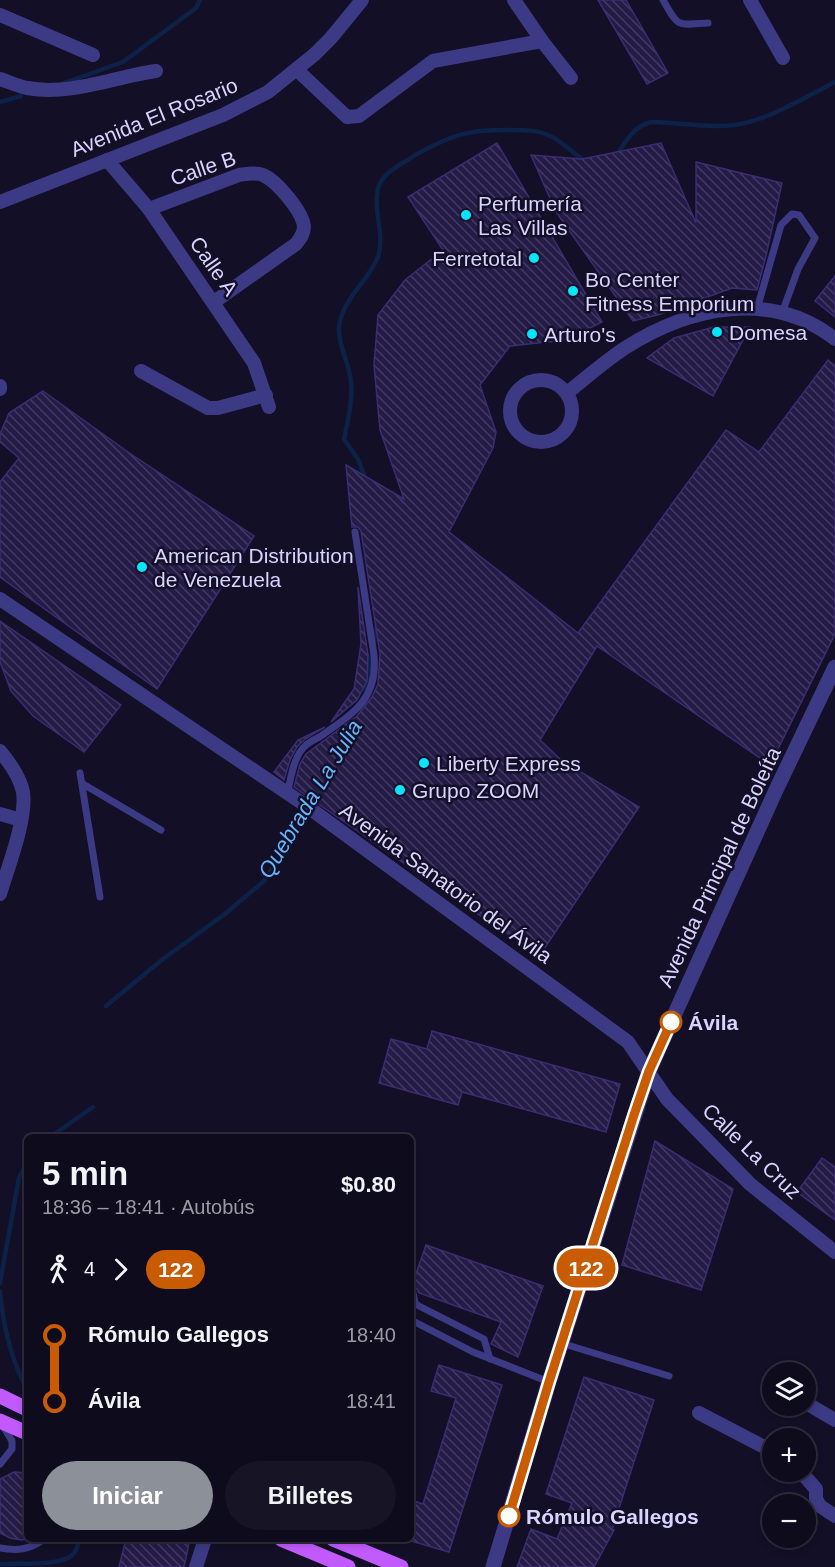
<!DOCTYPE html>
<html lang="es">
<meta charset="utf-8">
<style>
:root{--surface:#0e0b1c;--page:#171425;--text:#f1f3f6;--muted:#9b9ba3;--line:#2e2b3b;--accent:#8c9099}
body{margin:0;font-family:Helvetica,sans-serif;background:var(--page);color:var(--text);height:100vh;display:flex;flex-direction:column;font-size:22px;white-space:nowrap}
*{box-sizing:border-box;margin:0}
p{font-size:20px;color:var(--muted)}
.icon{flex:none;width:33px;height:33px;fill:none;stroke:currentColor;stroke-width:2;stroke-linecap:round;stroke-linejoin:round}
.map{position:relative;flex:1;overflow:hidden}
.panel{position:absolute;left:24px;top:1134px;width:390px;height:408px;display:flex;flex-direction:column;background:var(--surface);border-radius:9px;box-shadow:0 3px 9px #0003,0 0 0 2px var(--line)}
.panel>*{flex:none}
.badge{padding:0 12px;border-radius:20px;font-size:21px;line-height:39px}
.tools{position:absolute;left:762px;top:1362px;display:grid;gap:12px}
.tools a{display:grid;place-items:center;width:54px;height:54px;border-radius:50%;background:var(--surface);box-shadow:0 3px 9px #0003,0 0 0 2px var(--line);font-size:30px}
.map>.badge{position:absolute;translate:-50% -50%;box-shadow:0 0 0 3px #fff}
.legs{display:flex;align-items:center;gap:9px;height:66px;padding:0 18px;font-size:20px}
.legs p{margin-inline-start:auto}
.head{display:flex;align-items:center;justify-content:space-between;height:102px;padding:0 18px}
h1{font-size:33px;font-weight:600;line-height:45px}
.cta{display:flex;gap:12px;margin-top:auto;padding:12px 18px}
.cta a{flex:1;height:69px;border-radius:36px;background:var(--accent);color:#fff;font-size:24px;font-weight:600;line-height:69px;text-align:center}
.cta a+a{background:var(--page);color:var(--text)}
ul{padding:0 18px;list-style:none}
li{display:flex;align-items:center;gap:21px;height:66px;font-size:22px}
li i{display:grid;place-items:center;width:9px;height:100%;margin:0 8px;background:currentColor}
li i::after{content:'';width:15px;height:15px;margin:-8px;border:4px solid;border-radius:50%;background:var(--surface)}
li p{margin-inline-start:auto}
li:first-child i{background:linear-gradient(#0000 50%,currentColor 0)}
li:last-child i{background:linear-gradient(currentColor 50%,#0000 0)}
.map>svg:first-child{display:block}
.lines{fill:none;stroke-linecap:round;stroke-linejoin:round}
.stream{stroke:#0c2248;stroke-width:4.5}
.building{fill:url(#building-back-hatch);stroke:#3b2d73;stroke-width:1.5}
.service{stroke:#3d3a85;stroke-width:7}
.minor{stroke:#3d3a85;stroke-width:14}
.tertiary{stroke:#3d3a85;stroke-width:15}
.primary{stroke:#c25bff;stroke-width:15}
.line-1-casing{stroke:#fff;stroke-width:14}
.line-1{stroke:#c95b00;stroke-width:9}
.poi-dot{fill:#00e5ff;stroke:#130f26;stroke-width:2}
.stop-1-dot{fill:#fff;stroke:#c95b00;stroke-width:3}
.labels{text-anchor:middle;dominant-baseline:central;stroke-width:5;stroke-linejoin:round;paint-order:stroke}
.street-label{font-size:21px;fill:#d9d4ff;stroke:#130f26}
.poi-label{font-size:21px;fill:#d9d4ff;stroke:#130f26;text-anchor:start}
.stop-label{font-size:21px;font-weight:bold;fill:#d9d4ff;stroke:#130f26;text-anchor:start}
.water-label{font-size:22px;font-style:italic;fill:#62b6ff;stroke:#130f26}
</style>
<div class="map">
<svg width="835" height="1567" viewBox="0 0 835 1567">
<defs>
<pattern id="building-back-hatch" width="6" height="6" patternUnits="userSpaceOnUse" patternTransform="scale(1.5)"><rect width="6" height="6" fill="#241b47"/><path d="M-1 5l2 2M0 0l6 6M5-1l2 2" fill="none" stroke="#433b63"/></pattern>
</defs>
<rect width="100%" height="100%" fill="#130f26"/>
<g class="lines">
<g class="stream">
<path d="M 64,83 L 123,62 L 196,8 L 200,0"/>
<path d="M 0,102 L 21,96"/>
<path d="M 617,154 C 628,140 632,127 651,122 C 678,122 707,129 734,125 C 769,120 804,98 835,82"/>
<path d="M 366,480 L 358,459 L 344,439 C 348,420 353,400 351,381 C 349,362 338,346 339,328 C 341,300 368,282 378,257 C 386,233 371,209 379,185 C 385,171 405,162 417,154 C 453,134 471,129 512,130 C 524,130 537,130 548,135 C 561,140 572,153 585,161"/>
<path d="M 374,642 L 377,624"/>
<path d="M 362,713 L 372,653"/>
<path d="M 106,1006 L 163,959 L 225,914 L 265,880 L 307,809"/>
<path d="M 50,1137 L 93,1107"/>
<path d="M 0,1283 L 19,1178 L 27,1162"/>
<path d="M 0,1291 C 3,1326 11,1359 27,1390"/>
<path d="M 0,1564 C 17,1563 59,1566 71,1556 C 77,1552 78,1545 79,1539"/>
</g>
</g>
<g class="building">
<path d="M 598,0 L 626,0 L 668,73 L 647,84 Z"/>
<path d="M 497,143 L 602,322 L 566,340 L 510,346 L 480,385 L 496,432 L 493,448 L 449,532 L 578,633 L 726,430 L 759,452 L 828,360 L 835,366 L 835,634 L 770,765 L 597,646 L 540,740 L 561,760 L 639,807 L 540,955 L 464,905 L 294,787 L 300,764 L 306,754 L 357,716 L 372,697 L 378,684 L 380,654 L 361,531 L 358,527 L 352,527 L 346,465 L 404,499 L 380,430 L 374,365 L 378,315 L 405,280 L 443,250 L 408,197 Z"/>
<path d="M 661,143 L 696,223 L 696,162 L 782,183 L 766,256 L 757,290 L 732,288 L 661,314 L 633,321 L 556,212 L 531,155 L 582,159 Z"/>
<path d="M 835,276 L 835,317 L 815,301 Z"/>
<path d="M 714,327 L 750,327 L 713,396 L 647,358 L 674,338 Z"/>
<path d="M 43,391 L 128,452 L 254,536 L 157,689 L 0,577 L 0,482 L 19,458 L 0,442 L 0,434 L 9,413 Z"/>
<path d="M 358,587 L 368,655 L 367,681 L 357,700 L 331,722 L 354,689 L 361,644 Z"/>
<path d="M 0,621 L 121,705 L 84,752 L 33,716 L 11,691 L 0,662 Z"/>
<path d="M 325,727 L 305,739 L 297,747 L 290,760 L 284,780 L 274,772 L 298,740 Z"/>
<path d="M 432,1031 L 620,1084 L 606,1132 L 462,1092 L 458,1105 L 379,1083 L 391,1039 L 427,1049 Z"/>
<path d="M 655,1141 L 733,1189 L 701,1290 L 622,1265 Z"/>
<path d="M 822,1158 L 835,1167 L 835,1220 L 797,1192 Z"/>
<path d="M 426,1245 L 543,1286 L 518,1357 L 491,1344 L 501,1322 L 419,1293 L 417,1289 L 411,1288 Z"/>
<path d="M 439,1365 L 502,1385 L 449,1552 L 411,1541 L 411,1500 L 423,1504 L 456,1398 L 431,1391 Z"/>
<path d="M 584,1377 L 654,1400 L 612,1530 L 614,1530 L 594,1567 L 517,1567 L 531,1529 L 557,1539 L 572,1503 L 546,1494 Z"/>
<path d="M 14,1472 L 27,1473 L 27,1539 L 21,1540 L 10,1538 L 0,1533 L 0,1479 Z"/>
<path d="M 126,1539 L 170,1539 L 189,1544 L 184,1567 L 119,1567 Z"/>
</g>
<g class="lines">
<g class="service">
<path d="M 663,0 C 679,28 676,25 708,23"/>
<path d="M 757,309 L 781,225 L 792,214 L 799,215 L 815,238 L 798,269 L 782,313"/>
<path d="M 80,773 L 100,897"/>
<path d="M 83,784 L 161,830"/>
<path d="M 287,794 C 291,779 293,757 305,746 C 309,742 316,739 321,736 C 354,713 378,699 374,655 L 355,532"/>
<path d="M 413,1293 L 415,1303 L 419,1306 L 484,1339 L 490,1359"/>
<path d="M 411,1320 L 473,1352 L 549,1382"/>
<path d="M 561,1343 L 669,1376"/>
<path d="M 0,1464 L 12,1449 L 12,1441 L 3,1426"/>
<path d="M 0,1548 C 16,1551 30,1550 44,1539"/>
</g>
<g class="minor">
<path d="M 514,0 L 542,41 L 571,78"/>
<path d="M 750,0 L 783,58"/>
<path d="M 0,15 L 93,55"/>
<path d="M 297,70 L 347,117 L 359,116 L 433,61 L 542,41"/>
<path d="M 0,79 C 9,82 18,86 27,88 C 70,96 114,77 156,71"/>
<path d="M 107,160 L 149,209 L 254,363 L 269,407"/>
<path d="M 0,202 L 223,115 L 268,92 L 315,54 L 331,38 L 362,0"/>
<path d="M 149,209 L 239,175 C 247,174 255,172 263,175 C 277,181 303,212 304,227 C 304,234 300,239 296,244 L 214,302"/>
<path d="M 141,371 L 208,408 L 218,408 L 266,395"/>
<circle cx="541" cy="411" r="31"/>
<path d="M 0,386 L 0,389"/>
<path d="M 567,393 C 586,378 605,361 625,348 C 689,307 771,289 835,339"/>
<path d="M 0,599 L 308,807 L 628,1042 L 667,1099 L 750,1184 L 835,1252"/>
<path d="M 0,751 C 10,763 20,777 23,792 C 27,819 8,867 0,894"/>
<path d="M 0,814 L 21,820"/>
<path d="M 806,1403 L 835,1420"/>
<path d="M 699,1413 L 772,1451"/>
<path d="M 801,1472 L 816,1489 L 816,1499 L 820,1506 L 835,1516"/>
<path d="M 196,1567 L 205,1539"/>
</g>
<path class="tertiary" d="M 493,1567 L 549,1382 L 649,1071 L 776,790 L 835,667"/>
<g class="primary">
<path d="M 0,1396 L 27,1409"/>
<path d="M 0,1421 L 27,1433"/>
<path d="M 281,1539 L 348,1567"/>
<path d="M 333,1539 L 401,1567"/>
</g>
</g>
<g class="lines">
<g class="line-1-casing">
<path id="line-1" d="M 509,1516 L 549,1382 L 634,1115 L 649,1071 L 671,1022"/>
</g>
<use href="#line-1" class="line-1"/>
</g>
<g class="poi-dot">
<circle cx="466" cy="215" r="6"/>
<circle cx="534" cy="258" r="6"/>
<circle cx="573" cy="291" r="6"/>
<circle cx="717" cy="332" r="6"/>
<circle cx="532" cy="334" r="6"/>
<circle cx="142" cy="567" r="6"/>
<circle cx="424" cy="763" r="6"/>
<circle cx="400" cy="790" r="6"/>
</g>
<g class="stop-1-dot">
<circle cx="671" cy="1022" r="10"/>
<circle cx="509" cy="1516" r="10"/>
</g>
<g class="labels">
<g class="street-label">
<text transform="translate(154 117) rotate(-22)">Avenida El Rosario</text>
<text transform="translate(203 168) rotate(-19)">Calle B</text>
<text transform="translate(214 266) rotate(55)">Calle A</text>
<text transform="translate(719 867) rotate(-65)">Avenida Principal de Boleíta</text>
<text transform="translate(446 883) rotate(36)">Avenida Sanatorio del Ávila</text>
<text transform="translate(752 1151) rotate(44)">Calle La Cruz</text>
</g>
<g class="poi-label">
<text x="478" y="203">Perfumería<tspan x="478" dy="24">Las Villas</tspan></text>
<text x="522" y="258" text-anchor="end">Ferretotal</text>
<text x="585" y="279">Bo Center<tspan x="585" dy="24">Fitness Emporium</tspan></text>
<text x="729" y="332">Domesa</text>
<text x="544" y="334">Arturo's</text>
<text x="154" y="555">American Distribution<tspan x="154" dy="24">de Venezuela</tspan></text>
<text x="436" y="763">Liberty Express</text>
<text x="412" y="790">Grupo ZOOM</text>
</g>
<g class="stop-label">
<text x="688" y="1022">Ávila</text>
<text x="526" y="1516">Rómulo Gallegos</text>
</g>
<g class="water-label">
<text transform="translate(310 799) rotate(-59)">Quebrada La Julia</text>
</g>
</g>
</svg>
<div class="tools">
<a><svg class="icon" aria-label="layers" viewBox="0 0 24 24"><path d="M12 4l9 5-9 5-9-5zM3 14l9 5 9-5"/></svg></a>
<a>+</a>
<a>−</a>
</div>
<b class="badge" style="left:586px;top:1268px;background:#c95b00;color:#fff">122</b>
<section class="panel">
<div class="head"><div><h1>5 min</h1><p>18:36 – 18:41 · Autobús</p></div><b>$0.80</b></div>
<div class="legs"><svg class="icon" aria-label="walk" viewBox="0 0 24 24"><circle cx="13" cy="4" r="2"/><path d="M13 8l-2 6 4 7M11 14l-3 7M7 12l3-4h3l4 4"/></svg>4<svg class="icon" aria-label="forward" viewBox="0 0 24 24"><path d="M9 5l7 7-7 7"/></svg><b class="badge" style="background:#c95b00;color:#fff">122</b></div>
<ul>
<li><i style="color:#c95b00"></i><b>Rómulo Gallegos</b><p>18:40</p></li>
<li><i style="color:#c95b00"></i><b>Ávila</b><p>18:41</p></li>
</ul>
<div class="cta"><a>Iniciar</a><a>Billetes</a></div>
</section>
</div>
